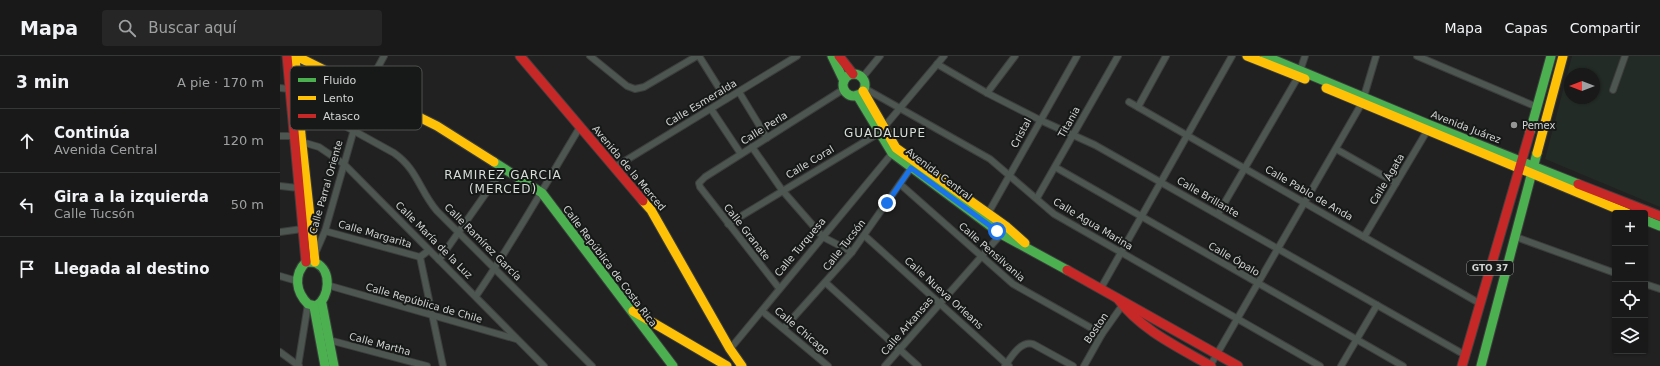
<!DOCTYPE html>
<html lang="es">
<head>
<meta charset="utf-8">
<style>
  :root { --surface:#181918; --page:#252625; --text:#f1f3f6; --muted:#9fa0a2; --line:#363837 }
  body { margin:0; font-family:"DejaVu Sans",sans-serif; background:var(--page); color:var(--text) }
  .controls { position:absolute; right:12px; bottom:12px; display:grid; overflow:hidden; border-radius:4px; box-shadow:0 1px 3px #0004 }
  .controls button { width:36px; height:36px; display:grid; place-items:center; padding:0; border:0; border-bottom:1px solid var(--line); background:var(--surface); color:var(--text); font:20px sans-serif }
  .compass { position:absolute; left:1284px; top:12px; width:36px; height:36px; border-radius:50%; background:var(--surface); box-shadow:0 1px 3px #0004; rotate:270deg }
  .stop { position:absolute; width:12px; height:12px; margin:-9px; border:3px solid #1a73e8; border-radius:50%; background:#fff }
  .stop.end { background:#1a73e8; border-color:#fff; box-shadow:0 1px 4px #0008 }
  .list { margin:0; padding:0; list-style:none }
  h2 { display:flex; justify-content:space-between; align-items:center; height:52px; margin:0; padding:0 16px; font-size:17px }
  h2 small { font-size:13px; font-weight:400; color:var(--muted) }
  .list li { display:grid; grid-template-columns:26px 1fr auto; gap:12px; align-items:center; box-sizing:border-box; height:64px; padding:0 16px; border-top:1px solid var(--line) }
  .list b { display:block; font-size:15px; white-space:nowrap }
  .list p { margin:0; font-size:13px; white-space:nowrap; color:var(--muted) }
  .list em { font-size:13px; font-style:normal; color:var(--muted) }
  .icon { flex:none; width:22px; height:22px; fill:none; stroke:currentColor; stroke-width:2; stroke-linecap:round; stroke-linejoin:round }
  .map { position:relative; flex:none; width:1380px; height:310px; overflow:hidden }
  header { display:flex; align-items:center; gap:24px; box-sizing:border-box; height:56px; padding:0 20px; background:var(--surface); border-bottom:1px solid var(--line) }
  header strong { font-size:19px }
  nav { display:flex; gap:22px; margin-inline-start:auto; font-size:14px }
  .search { width:280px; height:36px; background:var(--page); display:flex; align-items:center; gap:10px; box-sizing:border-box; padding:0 14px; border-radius:4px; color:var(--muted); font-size:15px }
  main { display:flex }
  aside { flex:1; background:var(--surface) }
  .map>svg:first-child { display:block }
</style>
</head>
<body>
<header>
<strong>Mapa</strong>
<div class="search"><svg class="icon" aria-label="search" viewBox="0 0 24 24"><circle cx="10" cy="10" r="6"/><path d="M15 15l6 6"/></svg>Buscar aquí</div>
<nav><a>Mapa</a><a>Capas</a><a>Compartir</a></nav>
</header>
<main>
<aside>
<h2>3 min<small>A pie · 170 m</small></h2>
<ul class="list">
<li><svg class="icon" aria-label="ahead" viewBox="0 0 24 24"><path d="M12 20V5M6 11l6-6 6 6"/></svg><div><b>Continúa</b><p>Avenida Central</p></div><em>120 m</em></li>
<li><svg class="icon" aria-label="left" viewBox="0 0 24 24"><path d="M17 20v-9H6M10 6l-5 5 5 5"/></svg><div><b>Gira a la izquierda</b><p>Calle Tucsón</p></div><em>50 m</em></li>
<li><svg class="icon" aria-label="arrive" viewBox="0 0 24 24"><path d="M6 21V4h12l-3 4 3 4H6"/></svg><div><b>Llegada al destino</b></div></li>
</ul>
</aside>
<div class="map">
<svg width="1380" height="310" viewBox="0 0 1380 310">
  <rect width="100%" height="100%" fill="#202120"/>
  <path fill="#232b26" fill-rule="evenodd" d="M1292,0H1380V151L1265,103ZM1290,18H1314V42H1290Z"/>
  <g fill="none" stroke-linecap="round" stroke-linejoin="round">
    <g stroke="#3c3e3d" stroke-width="8">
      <g id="street">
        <polyline points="310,0 347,30 355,33 364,31 417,0"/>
        <polyline points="419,0 446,43"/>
        <polyline points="1137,0 1257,51"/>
        <polyline points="657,8 707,37 760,64 815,89 1185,299"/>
        <polyline points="582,22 600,0"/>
        <polyline points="0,32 9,33"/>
        <polyline points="584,32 710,103 774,158 1040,310"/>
        <polyline points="1333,34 1345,0"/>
        <polyline points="459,36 487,82"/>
        <polyline points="707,37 735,0"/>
        <path d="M18,44L114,97C138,114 139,134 157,155L312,310"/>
        <polyline points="849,46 1199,247"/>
        <polyline points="858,51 886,0"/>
        <polyline points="431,53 461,98"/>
        <polyline points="0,80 13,80"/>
        <polyline points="22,86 39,91 64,108 264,310"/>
        <polyline points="472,91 502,134 543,181 572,196"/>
        <polyline points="1056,93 1116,127"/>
        <polyline points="335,111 517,0"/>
        <polyline points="775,111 1123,310"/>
        <polyline points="620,128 733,228 822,278"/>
        <polyline points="0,130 18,132"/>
        <polyline points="757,142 838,0"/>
        <polyline points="938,158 1018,21 1025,0"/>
        <polyline points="706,161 797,0"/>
        <polyline points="448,168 599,77 664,0"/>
        <polyline points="45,175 140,201"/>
        <polyline points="0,176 22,173"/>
        <polyline points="585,180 729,310"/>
        <polyline points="1084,181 1147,75"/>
        <polyline points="1236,181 1335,217"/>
        <polyline points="148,195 140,201 163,310"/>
        <polyline points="35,198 45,175 85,35 104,0"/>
        <polyline points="159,204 223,113"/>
        <polyline points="0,220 17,225"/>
        <polyline points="546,227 638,310"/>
        <polyline points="1365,228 1380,233"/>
        <polyline points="47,229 236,283"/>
        <polyline points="499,232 420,131 419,127 425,121 564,33"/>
        <polyline points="821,232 952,0"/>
        <path d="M196,240C234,185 266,127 300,71"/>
        <polyline points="482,255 548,310"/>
        <polyline points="504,272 572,196 631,112"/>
        <polyline points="49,284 147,310"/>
        <polyline points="450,293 614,95"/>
        <polyline points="0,296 19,310"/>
        <polyline points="18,310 28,248"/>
        <polyline points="605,310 723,176"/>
        <path d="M725,310C731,301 741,284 753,288L793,310"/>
        <polyline points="804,310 822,278 844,247"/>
        <polyline points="930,310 1082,47 1096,0"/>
        <polyline points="1061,310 1097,249"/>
      </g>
    </g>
    <g stroke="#3c3e3d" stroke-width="11">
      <g id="fast">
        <polyline points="552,0 564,25"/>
        <polyline points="985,0 1150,69 1298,128"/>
        <circle cx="574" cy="29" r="11"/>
        <polyline points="577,39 612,97 721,178 787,214"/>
        <polyline points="1250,76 1271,0"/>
        <polyline points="214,106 262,137 393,310"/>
        <polyline points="1365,164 1380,170"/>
        <path d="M26,206C29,206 33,206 36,207C52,214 50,242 36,250L28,248C16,236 13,219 26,206Z"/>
        <polyline points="42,248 54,310"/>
        <polyline points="34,251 45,310"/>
        <polyline points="1201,310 1257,97"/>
      </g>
    </g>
    <g stroke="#3c3e3d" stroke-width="11">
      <g id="slow">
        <polyline points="15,0 21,79 35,206"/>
        <polyline points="16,0 157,70 214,106"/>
        <polyline points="967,0 1025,23"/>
        <polyline points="1046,32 1347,157"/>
        <polyline points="583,35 616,92 727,171 745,187"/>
        <polyline points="1257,97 1283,0"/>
        <polyline points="363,145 371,154 450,293 462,310"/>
        <polyline points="353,255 447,310"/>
      </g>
    </g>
    <g stroke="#3c3e3d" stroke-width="11">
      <g id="jam">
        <polyline points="7,0 26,206"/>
        <polyline points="240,0 363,145"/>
        <polyline points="559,0 573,18"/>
        <polyline points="1298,128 1380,160"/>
        <polyline points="787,214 958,310"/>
        <path d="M838,243C861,274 898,291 931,310"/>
        <polyline points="1182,310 1250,76"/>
      </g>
    </g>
    <use href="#street" stroke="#4d5650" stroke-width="6"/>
    <use href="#fast" stroke="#4caf50" stroke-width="9"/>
    <use href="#slow" stroke="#ffc107" stroke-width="9"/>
    <use href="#jam" stroke="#c62828" stroke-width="9"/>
  </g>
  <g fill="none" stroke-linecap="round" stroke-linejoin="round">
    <polyline stroke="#1a73e8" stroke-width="5" points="607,147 631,112 717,175"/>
  </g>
  <circle fill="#949594" stroke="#161917" stroke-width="1.5" cx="1234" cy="69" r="4"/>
  <g text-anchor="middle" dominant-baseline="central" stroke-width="4" stroke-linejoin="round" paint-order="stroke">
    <rect fill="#161917" stroke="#9a9c9b" stroke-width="1" x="1187" y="205" width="46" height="14" rx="3"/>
    <g font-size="9" font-weight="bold" fill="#d2d4d3">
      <text x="1210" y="212">GTO 37</text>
    </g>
    <g font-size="10" fill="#d2d4d3" stroke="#161917">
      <text transform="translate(421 47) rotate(-31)">Calle Esmeralda</text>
      <text transform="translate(789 66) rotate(-61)">Titania</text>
      <text transform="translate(1186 71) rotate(21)">Avenida Juárez</text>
      <text transform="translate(484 72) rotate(-32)">Calle Perla</text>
      <text transform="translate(741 77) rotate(-62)">Cristal</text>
      <text transform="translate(530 106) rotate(-31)">Calle Coral</text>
      <text transform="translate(349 112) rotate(50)">Avenida de la Merced</text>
      <text transform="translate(659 118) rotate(37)">Avenida Central</text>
      <text transform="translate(1107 123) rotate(-59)">Calle Ágata</text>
      <text transform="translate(46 131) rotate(-74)">Calle Parral Oriente</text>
      <text transform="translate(1029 137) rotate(30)">Calle Pablo de Anda</text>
      <text transform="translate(928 141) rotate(30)">Calle Brillante</text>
      <text transform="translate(813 168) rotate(31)">Calle Agua Marina</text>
      <text transform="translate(467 176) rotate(52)">Calle Granate</text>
      <text transform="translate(95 178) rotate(16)">Calle Margarita</text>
      <text transform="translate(154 184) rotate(45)">Calle María de la Luz</text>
      <text transform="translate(203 186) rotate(45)">Calle Ramírez García</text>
      <text transform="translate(564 189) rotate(-52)">Calle Tucsón</text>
      <text transform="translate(520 191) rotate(-50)">Calle Turquesa</text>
      <text transform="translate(712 196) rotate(41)">Calle Pensilvania</text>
      <text transform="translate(954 203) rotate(30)">Calle Ópalo</text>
      <text transform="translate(330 210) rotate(53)">Calle República de Costa Rica</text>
      <text transform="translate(664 237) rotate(42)">Calle Nueva Orleans</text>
      <text transform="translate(144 247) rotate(16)">Calle República de Chile</text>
      <text transform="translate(627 270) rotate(-49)">Calle Arkansas</text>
      <text transform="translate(816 272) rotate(-56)">Boston</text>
      <text transform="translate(522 275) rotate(40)">Calle Chicago</text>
      <text transform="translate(100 288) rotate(15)">Calle Martha</text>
    </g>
    <g font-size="10" fill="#d2d4d3" stroke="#161917" text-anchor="start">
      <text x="1242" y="69">Pemex</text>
    </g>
    <g font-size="12" letter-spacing="1" fill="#d9ddda" stroke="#161917">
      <text x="605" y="77">GUADALUPE</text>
      <text x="223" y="119">RAMIREZ GARCIA<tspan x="223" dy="14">(MERCED)</tspan></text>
    </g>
  </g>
  <rect x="10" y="10" width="132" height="64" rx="6" fill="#161917" stroke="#4e514f" stroke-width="1"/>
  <rect x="18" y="22" width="18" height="4" fill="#4caf50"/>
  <rect x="18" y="40" width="18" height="4" fill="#ffc107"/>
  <rect x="18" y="58" width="18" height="4" fill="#c62828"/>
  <g font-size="11" fill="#d2d4d3">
    <text x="43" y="28">Fluido</text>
    <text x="43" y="46">Lento</text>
    <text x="43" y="64">Atasco</text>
  </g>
</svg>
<div class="controls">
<button>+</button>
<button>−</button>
<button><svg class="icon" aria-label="locate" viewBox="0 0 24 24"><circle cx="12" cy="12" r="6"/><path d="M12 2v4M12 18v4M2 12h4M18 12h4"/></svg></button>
<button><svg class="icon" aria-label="layers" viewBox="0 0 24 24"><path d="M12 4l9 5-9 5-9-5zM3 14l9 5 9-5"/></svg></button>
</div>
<svg class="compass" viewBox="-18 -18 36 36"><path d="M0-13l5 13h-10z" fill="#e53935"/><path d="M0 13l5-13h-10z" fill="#9fa0a2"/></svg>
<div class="stop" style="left:717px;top:175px"></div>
<div class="stop end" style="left:607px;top:147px"></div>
</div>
</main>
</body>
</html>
